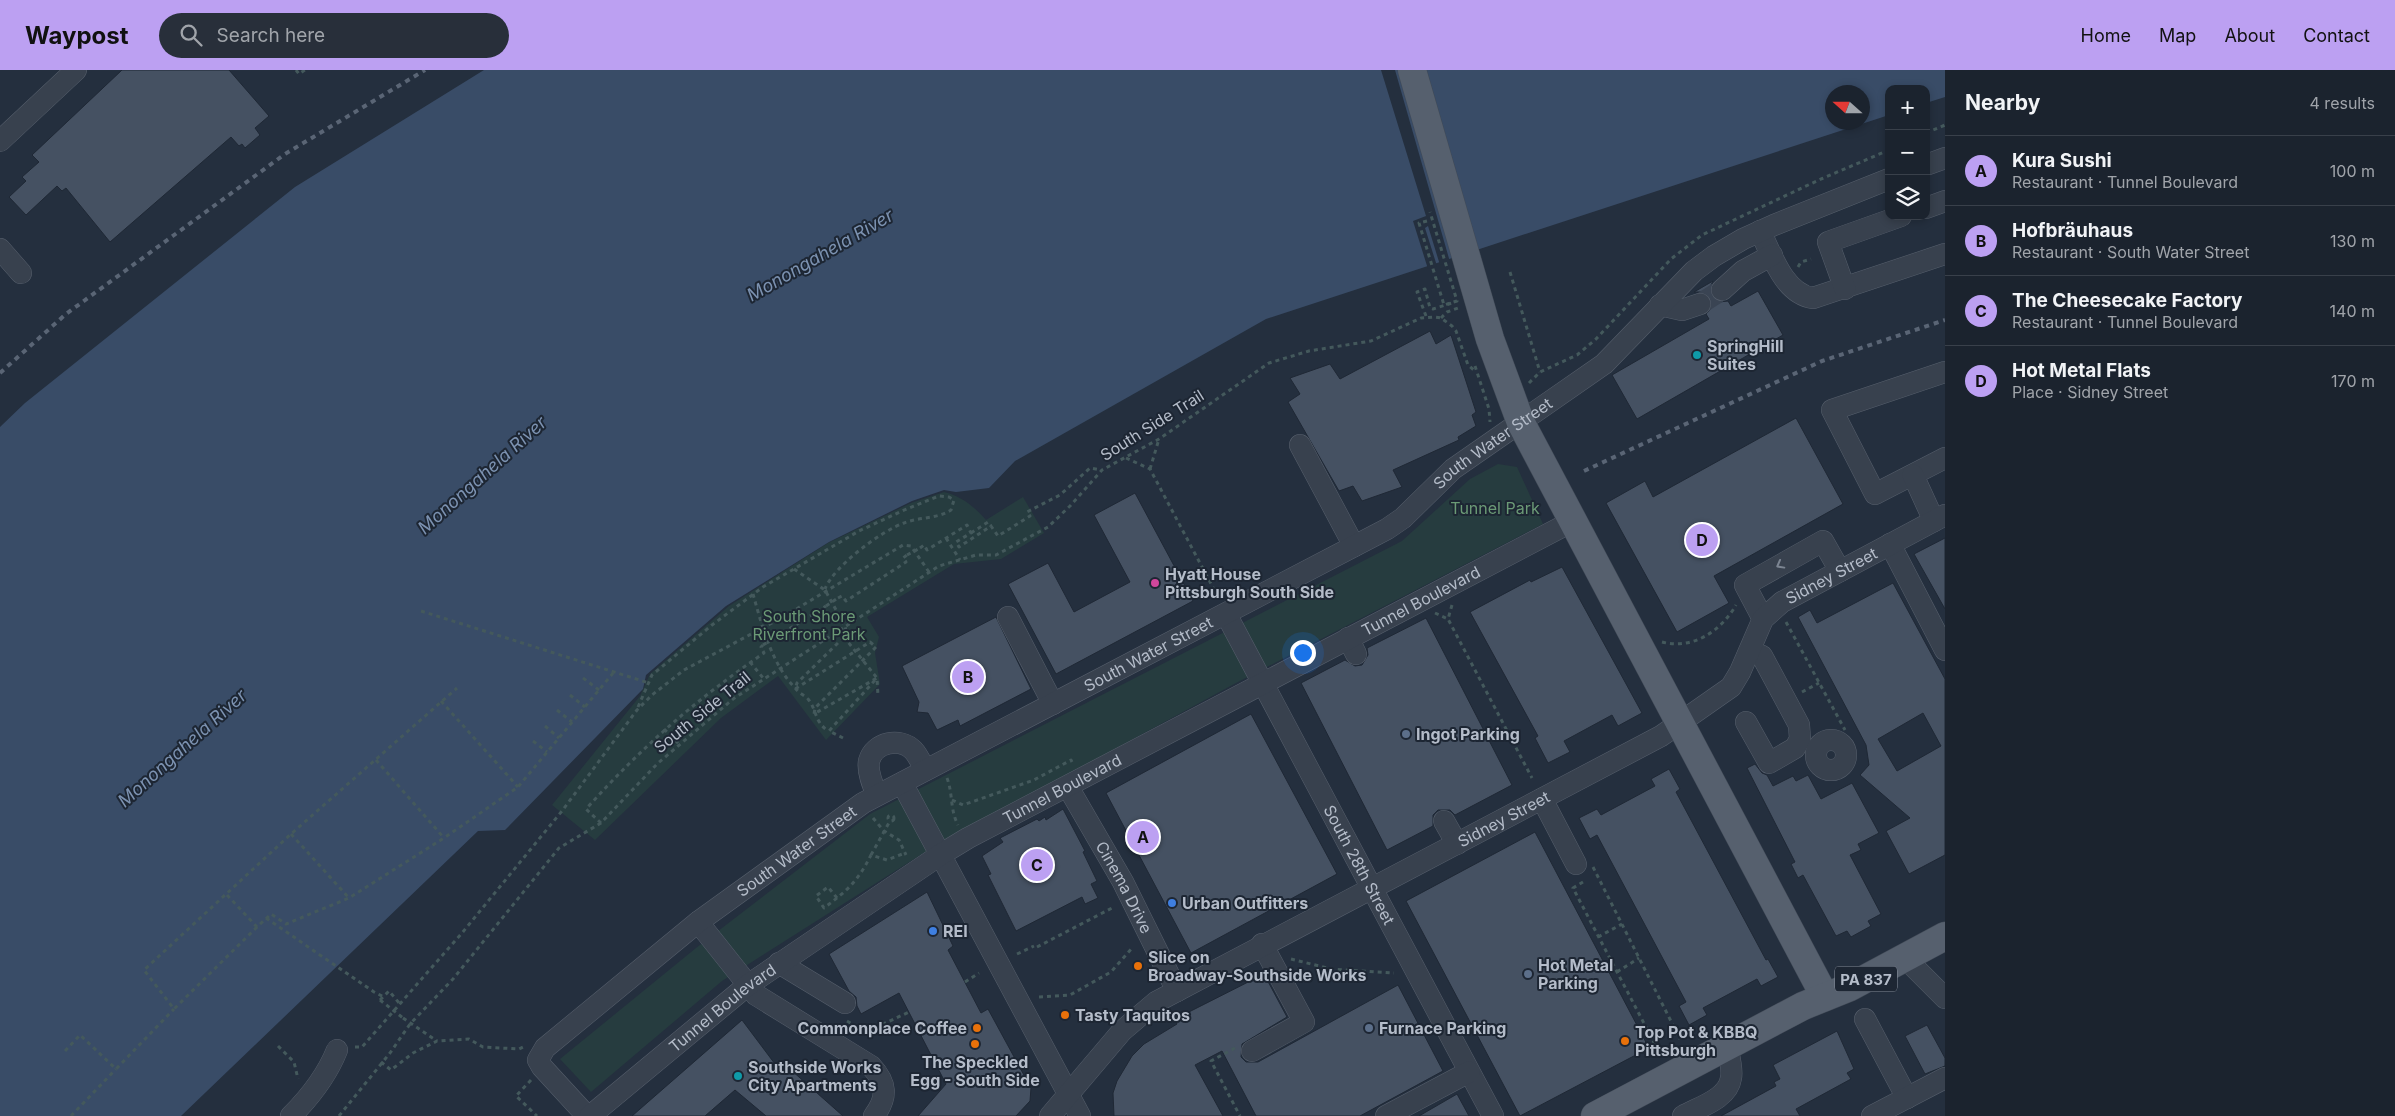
<!DOCTYPE html>
<html lang="en">
<head>
<meta charset="utf-8">
<style>
  :root { --surface:#1b232e; --page:#282f3a; --text:#f1f3f6; --muted:#a0a4aa; --line:#39404a; --accent:#bca0f2 }
  body { margin:0; font-family:Inter,sans-serif; background:var(--page); color:var(--text) }
  .controls { position:absolute; right:15px; top:15px; display:grid; overflow:hidden; border-radius:10px; box-shadow:0 2px 8px #0003 }
  .controls button { width:45px; height:45px; display:grid; place-items:center; padding:0; border:0; border-bottom:1px solid var(--line); background:var(--surface); color:var(--text); font:25px sans-serif }
  .compass { position:absolute; left:1825px; top:15px; width:45px; height:45px; border-radius:50%; background:var(--surface); box-shadow:0 2px 8px #0003; rotate:291deg }
  .you { position:absolute; left:1302px; top:582px; width:18px; height:18px; margin:-12px; border:4px solid #fff; border-radius:50%; background:#1a73e8; box-shadow:0 0 0 8px #1a73e833 }
  .badge { display:grid; place-items:center; width:32px; height:32px; border-radius:50%; background:var(--accent); color:#111; font-size:16px; font-weight:700 }
  .pin { position:absolute; translate:-50% -50%; border:2px solid #fff; box-shadow:0 1px 5px #0006 }
  .list { margin:0; padding:0; list-style:none }
  h2 { display:flex; justify-content:space-between; align-items:center; height:65px; margin:0; padding:0 20px; font-size:21px }
  h2 small { font-size:16px; font-weight:400; color:var(--muted) }
  .list li { display:grid; grid-template-columns:32px 1fr auto; gap:15px; align-items:center; box-sizing:border-box; height:70px; padding:0 20px; border-top:1px solid var(--line) }
  .list b { display:block; font-size:19px; white-space:nowrap }
  .list p { margin:0; font-size:16px; white-space:nowrap; color:var(--muted) }
  .list em { font-size:16px; font-style:normal; color:var(--muted) }
  .icon { flex:none; width:28px; height:28px; fill:none; stroke:currentColor; stroke-width:2; stroke-linecap:round; stroke-linejoin:round }
  .map { position:relative; flex:none; width:1945px; height:1046px; overflow:hidden }
  header { display:flex; align-items:center; gap:30px; box-sizing:border-box; height:70px; padding:0 25px; background:var(--accent); color:#111 }
  header strong { font-size:24px }
  nav { display:flex; gap:28px; margin-inline-start:auto; font-size:18px }
  .search { width:350px; height:45px; background:var(--page); display:flex; align-items:center; gap:12px; box-sizing:border-box; padding:0 18px; border-radius:28px; color:var(--muted); font-size:19px }
  main { display:flex }
  aside { flex:1; background:var(--surface) }
  .map>svg:first-child { display:block }
</style>
</head>
<body>
<header>
<strong>Waypost</strong>
<div class="search"><svg class="icon" aria-label="search" viewBox="0 0 24 24"><circle cx="10" cy="10" r="6"/><path d="M15 15l6 6"/></svg>Search here</div>
<nav><a>Home</a><a>Map</a><a>About</a><a>Contact</a></nav>
</header>
<main>
<div class="map">
<svg width="1945" height="1046" viewBox="0 0 1945 1046">
  <rect width="100%" height="100%" fill="#242f3e"/>
  <g fill="#263c3f">
    <polygon points="1498,394 1517,397 1543,454 1236,613 922,784 722,911 591,1022 560,989 696,878 870,744 1402,471 1470,409"/>
    <path d="M944,422C961,426 975,437 986,450L1023,427L1044,463L1001,489L954,494L867,547L879,567L875,583L880,614L826,670L778,606L721,648L595,770L552,735L640,626L650,604L729,536L828,473L911,433Z"/>
  </g>
  <path fill="#394c67" fill-rule="evenodd" d="M484,0H1945V27L1926,33V19H1889V45L1266,249L1015,391L989,418L956,422L944,420L912,431L829,472L726,536L646,605L643,619L505,760L478,761L181,1046H0V357L25,333L295,117ZM1832,22H1862V52H1832Z"/>
  <polygon fill="#242f3e" points="1381,0 1395,0 1450,192 1440,195 1428,156 1425,158 1437,196 1428,199 1413,151 1426,146"/>
  <g fill="#455162" stroke="#1f2835" fill-rule="evenodd">
    <polygon points="122,0 229,0 269,46 255,58 260,65 245,78 242,74 239,76 231,67 110,172 66,118 62,121 57,116 26,145 9,127 26,111 22,107 39,92 32,85"/>
    <polygon points="1713,211 1710,217 1712,228 1719,232 1728,231 1731,236 1758,221 1783,265 1637,349 1612,305 1709,249 1706,244 1712,237 1712,230 1703,222 1694,222"/>
    <polygon points="1430,261 1436,274 1451,265 1476,342 1472,345 1476,356 1458,367 1459,370 1393,400 1402,417 1362,431 1353,416 1339,421 1288,332 1300,324 1290,308 1330,294 1340,309"/>
    <polygon points="1796,348 1843,434 1714,506 1729,533 1677,562 1606,433 1645,411 1653,427"/>
    <polygon points="1135,423 1193,531 1056,604 1008,514 1048,493 1074,542 1130,512 1094,445"/>
    <polygon points="1945,468 1945,539 1914,484"/>
    <polygon points="1562,497 1642,643 1618,656 1612,645 1564,671 1570,682 1548,693 1535,668 1538,666 1470,542 1530,510 1531,512"/>
    <path d="M1893,513L1945,609V785L1909,804L1886,761L1910,748L1860,705L1869,695L1866,675L1798,547L1810,540L1817,553ZM1923,643L1941,676L1897,701L1878,669Z"/>
    <polygon points="996,547 1031,619 960,656 958,650 937,660 928,643 917,642 919,632 902,596"/>
    <polygon points="1426,548 1512,715 1455,745 1450,740 1438,740 1433,745 1433,756 1387,780 1301,613 1345,590 1355,596 1362,595 1368,585 1367,578"/>
    <polygon points="1251,644 1337,804 1191,883 1106,723"/>
    <polygon points="1755,694 1762,703 1767,705 1773,716 1793,706 1796,711 1808,705 1821,729 1852,713 1879,763 1858,774 1861,780 1850,785 1881,844 1868,851 1871,856 1851,867 1847,861 1836,866 1803,805 1798,808 1791,794 1795,792 1747,698"/>
    <polygon points="1669,699 1680,719 1676,722 1766,890 1768,889 1778,907 1761,916 1757,909 1703,938 1707,945 1689,955 1679,936 1686,932 1597,765 1590,769 1579,748 1597,739 1601,745 1655,716 1651,709"/>
    <polygon points="1063,739 1085,781 1083,782 1097,811 1091,814 1098,828 1085,834 1082,827 1016,861 988,805 991,804 982,786 1003,772 1000,768 1037,749 1039,751 1045,747 1046,750"/>
    <polygon points="1535,762 1649,978 1520,1046 1406,831"/>
    <polygon points="927,822 953,876 948,880 981,943 988,939 1031,1018 1030,1031 1016,1046 918,1046 946,1014 899,923 861,944 857,936 856,927 849,921 829,884"/>
    <polygon points="1264,904 1287,947 1242,974 1241,987 1246,992 1258,992 1398,915 1443,1001 1360,1046 1256,1046 1222,981 1195,995 1223,1046 1114,1046 1113,1023 1117,1011 1132,986 1144,974 1177,954 1175,949"/>
    <polygon points="742,950 778,998 782,992 843,1046 766,1046 735,1020 705,1046 632,1046"/>
    <polygon points="1927,955 1945,988 1945,996 1925,1004 1905,966"/>
    <polygon points="1837,961 1854,999 1847,1003 1851,1009 1796,1039 1800,1046 1721,1046 1776,1016 1774,1012 1780,1009 1773,995"/>
    <polygon points="1457,1024 1469,1046 1419,1046"/>
  </g>
  <g fill="none" stroke-linecap="round" stroke-linejoin="round">
    <polyline stroke="#3a4453" stroke-width="21" stroke-dasharray="21 11" stroke-linecap="butt" points="1700,234 1722,220"/>
    <g stroke="#565f6c" stroke-width="22">
      <g id="minor">
        <polyline points="0,71 76,0"/>
        <polyline points="1926,95 1945,88"/>
        <polyline points="1926,138 1945,131"/>
        <path d="M1760,161C1772,185 1784,224 1813,228L1945,184"/>
        <polyline points="0,179 21,203"/>
        <polyline points="1845,219 1828,172 1901,146"/>
        <polyline points="1722,220 1743,201 1772,185"/>
        <polyline points="1660,235 1682,240 1700,234"/>
        <polyline points="1945,302 1832,340 1875,424 1945,388"/>
        <polyline points="1300,375 1354,476"/>
        <polyline points="1913,405 1934,451"/>
        <polyline points="1890,474 1945,580"/>
        <path id="s1" d="M1226,544L1493,1046"/>
        <polyline points="1008,547 1053,634"/>
        <polyline points="1763,549 1745,515 1823,471 1840,501"/>
        <polyline points="1348,568 1356,584"/>
        <polyline points="1746,652 1769,693 1795,678 1800,669 1799,655 1762,586 1750,581"/>
        <circle cx="1831" cy="685" r="15"/>
        <polyline points="902,713 1080,1046"/>
        <path id="s2" d="M1068,717L1123,812L1177,921"/>
        <path d="M877,725C873,716 867,702 869,691C874,672 900,667 913,680C918,685 922,694 925,700"/>
        <polyline points="1542,729 1576,794"/>
        <polyline points="1444,751 1457,774"/>
        <path d="M698,852L756,925L871,996C887,1013 888,1027 874,1046"/>
        <polyline points="1905,888 1945,928"/>
        <polyline points="779,893 845,933"/>
        <polyline points="1865,949 1907,1028"/>
        <polyline points="1252,981 1304,952 1262,874"/>
        <path d="M291,1046C310,1027 327,1005 337,980"/>
        <path id="s3" d="M587,1046L542,997L538,990L545,978L698,852L863,733L1387,459L1403,448L1453,399L1604,294L1694,201L1714,186L1743,169L1774,155L1889,109"/>
        <path id="s4" d="M590,1046L748,915L940,785L968,768L1573,451"/>
        <path id="s5" d="M1050,1046L1122,961L1156,932L1661,666L1731,617L1740,602L1763,549L1782,532L1945,445"/>
        <polyline points="1386,1046 1469,1002"/>
        <path d="M1683,1046C1699,1037 1728,1029 1731,1008C1733,999 1729,986 1727,976"/>
        <polyline points="1872,1046 1945,1008"/>
      </g>
    </g>
    <g stroke="#414a57" stroke-width="29">
      <g id="major">
        <polyline points="1412,0 1490,269 1521,353 1825,927"/>
        <polyline points="1595,1046 1803,936 1850,917 1945,866"/>
      </g>
    </g>
    <g stroke="#44595c" stroke-width="3" stroke-dasharray="4 4" stroke-linecap="butt">
      <polyline points="296,0 299,4 305,0"/>
      <polyline points="1926,63 1945,55"/>
      <polyline points="1798,197 1801,192 1811,189"/>
      <polyline points="1510,202 1540,302"/>
      <polyline points="1426,246 1417,222 1425,219 1430,238 1433,239 1452,233"/>
      <polyline points="1441,248 1447,242 1458,238"/>
      <polyline points="1475,296 1489,339 1490,352"/>
      <polyline points="1529,313 1540,302 1577,285 1596,269 1671,189 1702,165 1821,109 1889,80"/>
      <polyline points="1126,388 1150,399 1218,527"/>
      <polyline points="1150,399 1159,369"/>
      <polyline points="971,463 988,452 991,456"/>
      <polyline points="946,468 960,490"/>
      <polyline points="920,478 924,475 927,480 967,455 971,463 956,472 959,477 991,456 998,466 1030,446 1027,442 1060,425 1090,398 1101,400"/>
      <polyline points="794,499 825,520 845,556 848,572 877,608 878,626"/>
      <path d="M753,524C762,556 772,595 796,619C799,623 804,625 808,629C817,640 814,651 828,661"/>
      <polyline points="838,528 842,526 846,531 906,492 903,488 907,485"/>
      <polyline points="1452,535 1448,549 1532,708"/>
      <polyline points="421,541 649,613"/>
      <polyline points="1435,543 1448,549"/>
      <polyline points="1786,552 1845,660"/>
      <polyline points="776,567 826,536"/>
      <path d="M1662,572C1693,580 1721,561 1736,535"/>
      <polyline points="750,592 764,609"/>
      <polyline points="583,608 599,620"/>
      <polyline points="1802,622 1819,613"/>
      <polyline points="570,625 585,637"/>
      <polyline points="441,631 518,717"/>
      <path d="M638,637L652,605L712,555L763,517L859,461L902,441L939,426L949,427L954,430L951,440C937,449 919,447 904,453C881,461 833,497 825,519"/>
      <polyline points="557,640 572,652"/>
      <polyline points="545,656 559,668"/>
      <polyline points="664,659 679,674"/>
      <polyline points="843,668 829,661 877,608 814,644 815,638 876,577 870,572 795,619 797,613 842,569 845,556"/>
      <polyline points="533,671 547,682"/>
      <polyline points="376,690 444,768"/>
      <path d="M947,708C953,724 950,740 958,755"/>
      <polyline points="952,730 963,735 1034,710 1071,690 1072,692"/>
      <circle cx="891" cy="748" r="3"/>
      <polyline points="873,748 884,761 899,770 906,785"/>
      <path d="M601,753L586,739C643,676 694,631 764,583L761,577L763,575"/>
      <polyline points="291,764 349,828"/>
      <polyline points="871,785 890,751"/>
      <polyline points="1593,797 1680,969"/>
      <polyline points="1583,812 1573,818 1658,980"/>
      <polyline points="227,825 257,857 271,844 286,854 349,828 444,768 518,717 614,602"/>
      <path d="M837,828L828,817L816,826L824,838C848,820 858,811 871,785L887,790L905,783"/>
      <polyline points="266,848 374,922 384,927"/>
      <polyline points="257,857 174,939 144,900 291,764 457,618"/>
      <polyline points="1598,867 1622,854"/>
      <polyline points="1037,877 1112,838"/>
      <polyline points="1017,884 1034,876"/>
      <polyline points="1291,889 1331,899 1394,903"/>
      <polyline points="1617,902 1639,888"/>
      <polyline points="965,912 979,903"/>
      <polyline points="1039,927 1070,925 1111,902 1133,877"/>
      <polyline points="380,930 389,921 400,934"/>
      <polyline points="403,948 437,971"/>
      <polyline points="847,951 866,962 909,942"/>
      <polyline points="278,976 294,992 298,1009"/>
      <polyline points="355,977 362,977 462,863 562,741 637,640 652,625 684,600 783,547 903,475 911,476 929,502"/>
      <polyline points="1235,978 1211,991 1240,1046"/>
      <polyline points="65,981 80,965 116,999 174,939"/>
      <polyline points="381,992 391,1000 413,983 437,971 469,969 483,977 519,979 525,976"/>
      <polyline points="531,1010 516,1026 537,1046"/>
      <polyline points="71,1046 116,999"/>
      <polyline points="339,1046 390,983 410,954 453,909 559,778 601,753 657,694 733,629 939,496 976,485 996,485 1048,457 1070,436 1102,400 1159,369 1269,293 1309,281 1371,271 1421,248 1434,247 1441,248 1452,256 1456,261 1468,295 1475,301"/>
    </g>
    <use href="#minor" stroke="#38414e" stroke-width="21"/>
    <use href="#major" stroke="#56606e" stroke-width="28"/>
    <g stroke="#5a6575" stroke-width="4" stroke-dasharray="5 5" stroke-linecap="butt">
      <polyline points="0,303 66,244 285,84 425,0"/>
      <polyline points="1584,401 1822,291 1945,250"/>
    </g>
    <g stroke="#44595c" stroke-width="3" stroke-dasharray="4 4" stroke-linecap="butt">
      <polyline points="1427,151 1419,153 1444,235 1457,231 1430,142"/>
      <polyline points="907,485 920,478"/>
      <polyline points="826,536 838,528"/>
      <polyline points="763,575 776,567"/>
      <polyline points="380,930 403,948"/>
    </g>
  </g>
  <defs><path id="oneway-chevron" d="M-2-3.5L2.5 0L-2 3.5" fill="none" stroke-width="1.6" stroke-linecap="round" stroke-linejoin="round" transform="scale(1.25)"/></defs>
  <use stroke="#7c8592" href="#oneway-chevron" transform="translate(1780 495) rotate(151)"/>
  <g fill="#0f9aa8" stroke="#1d2633" stroke-width="2">
    <circle cx="1697" cy="285" r="5"/>
    <circle cx="738" cy="1006" r="5"/>
  </g>
  <circle fill="#d1479c" stroke="#1d2633" stroke-width="2" cx="1155" cy="513" r="5"/>
  <g fill="#5c6f8a" stroke="#1d2633" stroke-width="2">
    <circle cx="1406" cy="664" r="5"/>
    <circle cx="1528" cy="904" r="5"/>
    <circle cx="1369" cy="958" r="5"/>
  </g>
  <g fill="#3f7fe0" stroke="#1d2633" stroke-width="2">
    <circle cx="1172" cy="833" r="5"/>
    <circle cx="933" cy="861" r="5"/>
  </g>
  <g fill="#e8710a" stroke="#1d2633" stroke-width="2">
    <circle cx="1138" cy="896" r="5"/>
    <circle cx="1065" cy="945" r="5"/>
    <circle cx="977" cy="958" r="5"/>
    <circle cx="1625" cy="971" r="5"/>
    <circle cx="975" cy="974" r="5"/>
  </g>
  <g text-anchor="middle" dominant-baseline="central" stroke-width="4" stroke-linejoin="round" paint-order="stroke">
    <rect fill="#1d2633" stroke="#878f9c" stroke-width="1" x="1835" y="896.5" width="62" height="25" rx="4"/>
    <g font-size="15" font-weight="bold" fill="#b4bcc9">
      <text x="1866" y="909">PA 837</text>
    </g>
    <g font-size="16" font-weight="bold" fill="#b4bcc9" stroke="#1d2633" text-anchor="start">
      <text x="1707" y="276">SpringHill<tspan x="1707" dy="18">Suites</tspan></text>
      <text x="1165" y="504">Hyatt House<tspan x="1165" dy="18">Pittsburgh South Side</tspan></text>
      <text x="1416" y="664">Ingot Parking</text>
      <text x="1182" y="833">Urban Outfitters</text>
      <text x="943" y="861">REI</text>
      <text x="1148" y="887">Slice on<tspan x="1148" dy="18">Broadway-Southside Works</tspan></text>
      <text x="1538" y="895">Hot Metal<tspan x="1538" dy="18">Parking</tspan></text>
      <text x="1075" y="945">Tasty Taquitos</text>
      <text x="967" y="958" text-anchor="end">Commonplace Coffee</text>
      <text x="1379" y="958">Furnace Parking</text>
      <text x="1635" y="962">Top Pot &amp; KBBQ<tspan x="1635" dy="18">Pittsburgh</tspan></text>
      <text x="975" y="992" text-anchor="middle">The Speckled<tspan x="975" dy="18">Egg - South Side</tspan></text>
      <text x="748" y="997">Southside Works<tspan x="748" dy="18">City Apartments</tspan></text>
    </g>
    <g font-size="16" fill="#b4bcc9" stroke="#1d2633">
      <text transform="translate(1152 355) rotate(-32)">South Side Trail</text>
      <text stroke="none"><textPath href="#s3" startOffset="1218">South Water Street</textPath></text>
      <text stroke="none"><textPath href="#s5" startOffset="969">Sidney Street</textPath></text>
      <text stroke="none"><textPath href="#s4" startOffset="981">Tunnel Boulevard</textPath></text>
      <text stroke="none"><textPath href="#s3" startOffset="812">South Water Street</textPath></text>
      <text transform="translate(702 642) rotate(-39)">South Side Trail</text>
      <text stroke="none"><textPath href="#s4" startOffset="576">Tunnel Boulevard</textPath></text>
      <text stroke="none"><textPath href="#s5" startOffset="549">Sidney Street</textPath></text>
      <text stroke="none"><textPath href="#s3" startOffset="408">South Water Street</textPath></text>
      <text stroke="none"><textPath href="#s1" startOffset="284">South 28th Street</textPath></text>
      <text stroke="none"><textPath href="#s2" startOffset="115">Cinema Drive</textPath></text>
      <text stroke="none"><textPath href="#s4" startOffset="171">Tunnel Boulevard</textPath></text>
    </g>
    <g font-size="16" fill="#6b9a76" stroke="#1d2633">
      <text x="1495" y="438">Tunnel Park</text>
      <text x="809" y="546">South Shore<tspan x="809" dy="18">Riverfront Park</tspan></text>
    </g>
    <g font-size="18" font-style="italic" fill="#7c92b1" stroke="#1d2633">
      <text transform="translate(820 185) rotate(-30)">Monongahela River</text>
      <text transform="translate(482 405) rotate(-42)">Monongahela River</text>
      <text transform="translate(182 678) rotate(-42)">Monongahela River</text>
    </g>
  </g>
</svg>
<div class="controls">
<button>+</button>
<button>−</button>
<button><svg class="icon" aria-label="layers" viewBox="0 0 24 24"><path d="M12 4l9 5-9 5-9-5zM3 14l9 5 9-5"/></svg></button>
</div>
<svg class="compass" viewBox="-18 -18 36 36"><path d="M0-13l5 13h-10z" fill="#e53935"/><path d="M0 13l5-13h-10z" fill="#a0a4aa"/></svg>
<div class="you"></div>
<div class="pin badge" style="left:1143px;top:767px">A</div>
<div class="pin badge" style="left:968px;top:607px">B</div>
<div class="pin badge" style="left:1037px;top:795px">C</div>
<div class="pin badge" style="left:1702px;top:470px">D</div>
</div>
<aside>
<h2>Nearby<small>4 results</small></h2>
<ul class="list">
<li><span class="badge">A</span><div><b>Kura Sushi</b><p>Restaurant · Tunnel Boulevard</p></div><em>100 m</em></li>
<li><span class="badge">B</span><div><b>Hofbräuhaus</b><p>Restaurant · South Water Street</p></div><em>130 m</em></li>
<li><span class="badge">C</span><div><b>The Cheesecake Factory</b><p>Restaurant · Tunnel Boulevard</p></div><em>140 m</em></li>
<li><span class="badge">D</span><div><b>Hot Metal Flats</b><p>Place · Sidney Street</p></div><em>170 m</em></li>
</ul>
</aside>
</main>
</body>
</html>
